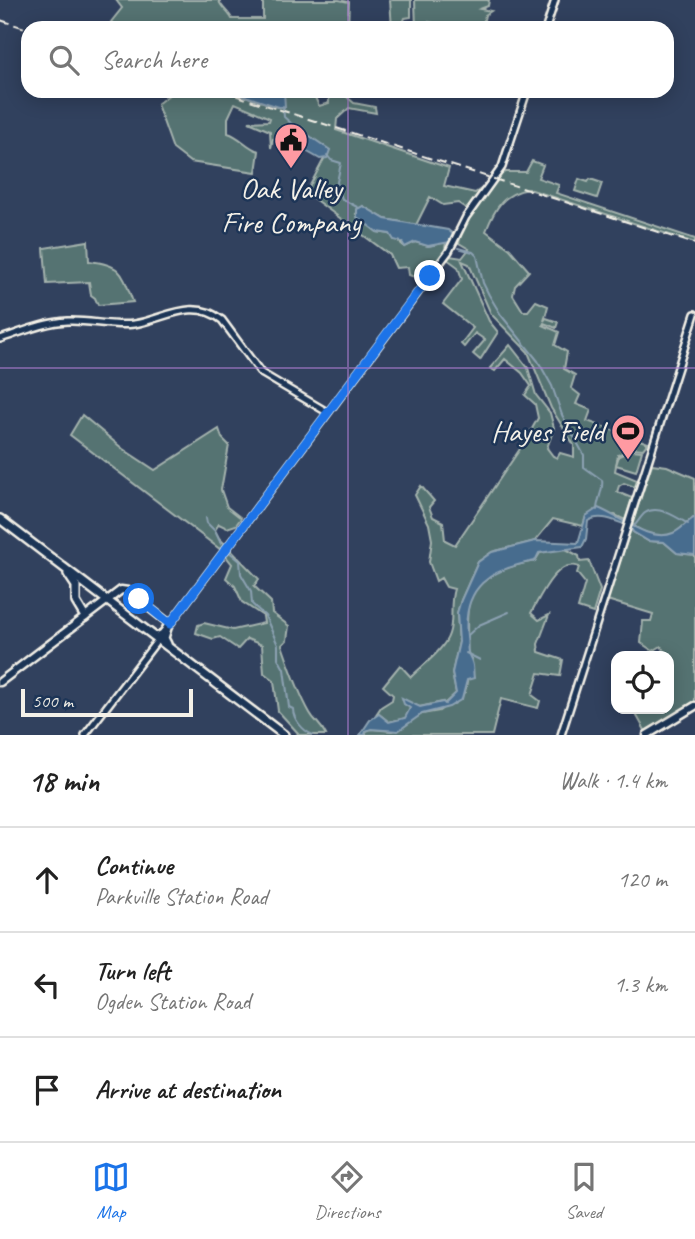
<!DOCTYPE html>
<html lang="en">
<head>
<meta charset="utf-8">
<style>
  :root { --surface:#fff; --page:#f6f6f6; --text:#222; --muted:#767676; --line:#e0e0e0; --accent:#1a73e8 }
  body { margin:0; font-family:Caveat,sans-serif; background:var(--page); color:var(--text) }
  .controls { position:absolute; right:21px; bottom:21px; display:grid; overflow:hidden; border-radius:14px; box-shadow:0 4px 18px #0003 }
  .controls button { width:63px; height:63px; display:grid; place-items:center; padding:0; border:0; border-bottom:2px solid var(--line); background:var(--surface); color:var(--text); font:35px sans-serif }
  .scale { position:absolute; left:21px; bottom:18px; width:172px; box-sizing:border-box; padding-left:7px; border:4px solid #f4f1e8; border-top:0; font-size:19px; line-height:24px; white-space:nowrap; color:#f4f1e8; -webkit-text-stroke:5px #1d3557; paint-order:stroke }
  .stop { position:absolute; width:21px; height:21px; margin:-16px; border:5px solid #1a73e8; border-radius:50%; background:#fff }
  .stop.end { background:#1a73e8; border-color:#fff; box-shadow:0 2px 7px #0008 }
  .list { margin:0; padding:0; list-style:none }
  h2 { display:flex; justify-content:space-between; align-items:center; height:91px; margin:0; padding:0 28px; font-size:30px }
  h2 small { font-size:23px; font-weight:400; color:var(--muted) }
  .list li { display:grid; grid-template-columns:46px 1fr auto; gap:21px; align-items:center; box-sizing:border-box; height:105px; padding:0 28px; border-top:2px solid var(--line) }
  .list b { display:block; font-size:26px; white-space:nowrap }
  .list p { margin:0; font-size:23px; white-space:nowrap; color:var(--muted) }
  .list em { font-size:23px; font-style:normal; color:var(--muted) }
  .icon { flex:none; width:38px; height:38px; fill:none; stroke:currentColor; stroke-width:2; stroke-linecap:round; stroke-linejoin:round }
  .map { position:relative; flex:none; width:695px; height:735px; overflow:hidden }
  .search { position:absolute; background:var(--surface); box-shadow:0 4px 18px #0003; left:21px; right:21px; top:21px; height:77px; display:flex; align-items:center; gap:18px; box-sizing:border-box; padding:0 24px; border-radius:21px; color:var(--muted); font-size:26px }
  .sheet { height:406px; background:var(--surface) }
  nav { display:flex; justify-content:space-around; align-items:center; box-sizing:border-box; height:98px; border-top:2px solid var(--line); background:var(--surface); font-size:19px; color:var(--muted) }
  nav a { display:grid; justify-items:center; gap:4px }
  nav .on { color:var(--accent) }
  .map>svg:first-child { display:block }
</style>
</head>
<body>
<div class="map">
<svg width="695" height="735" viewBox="0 0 695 735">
  <rect width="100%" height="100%" fill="#31415e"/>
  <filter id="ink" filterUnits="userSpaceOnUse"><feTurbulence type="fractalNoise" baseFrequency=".0143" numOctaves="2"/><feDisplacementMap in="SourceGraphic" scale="14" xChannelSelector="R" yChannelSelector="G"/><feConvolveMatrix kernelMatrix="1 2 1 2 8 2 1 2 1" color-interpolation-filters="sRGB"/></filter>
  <g filter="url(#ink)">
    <g fill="#547372" stroke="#a4b2ad" stroke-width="2">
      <path d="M116,0H219C220,7 229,12 232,19H263V0H339L349,2L348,28H117L111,22L122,8Z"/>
      <polygon points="390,0 411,0 411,17 405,18 401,28 392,28"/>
      <polygon points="415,0 489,0 488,6 480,9 491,11 485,15 483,24 493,28 458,28 429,22 429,28 416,28"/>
      <path d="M174,91H230L278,107L284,91H312L319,106L329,103V97L340,91L354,103L375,107L376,113L349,108L337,119L336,130L449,168L444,186L475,193L505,172H526L532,161L543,165L538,178L559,185L556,193L695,239V243L529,189C503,193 495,208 486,231L510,249L529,271L515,286L513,295L523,311H528L536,301L548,306L544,321L546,318L558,322L556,328L544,323L543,325L559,332L555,345L567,352L564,369L575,375L571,388L580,395L576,404L591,410L587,421L648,443L643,449L632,448L618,455L615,471L637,480L635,487L624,483L619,486L617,492L632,498L625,520L615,515L586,516L583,526L553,519L535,541L492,552L478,562L461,600L457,613L459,642L452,673L456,693L444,704L443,702L419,707L404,700L410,708L406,718L389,722L379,714L375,716L381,707L392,700L393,695L383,686L400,665L411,677C423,665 444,650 449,634C454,620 449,604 454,589L446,587L441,578L436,581L429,562L432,540L429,524L415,495L421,486L434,501L429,507L433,517L443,522L445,540L455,545L524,443L538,418L535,404L525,395L531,386L522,373L505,359L495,371L490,368L510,345L528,368L536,395L550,413L554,428L547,448L553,456L557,458L560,453L574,457V445L551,408L528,352L491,314L469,264L462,261L489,321L498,332L480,360L473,354L485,340L475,333L464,347L461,344L473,328L443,304L462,279L458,267L447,259L450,256L462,258L469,249L459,243L467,209L458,203L443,205L430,197L416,225L385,219L363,206L356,214L377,232L390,234L405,247L415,242L428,246L446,242L444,256L426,281L409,275L408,267L396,268L390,255L306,193L325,157L295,129L273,139L271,148L270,131L249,122L269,121L270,118L235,103L228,118V133C241,137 247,148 259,151L256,172L190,162L173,149L157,104Z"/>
      <polygon points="579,179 588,182 590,179 602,183 597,198 575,191"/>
      <path d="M88,241L89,261C122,265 122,272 133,302L98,305L95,298L91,295L89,282L47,284L44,248Z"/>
      <path d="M82,415L123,449L155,470L219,429L222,438L229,445L221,490L227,507L241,518L236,525L227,528L219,524L215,530L219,538L259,579L254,586L271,602L272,613L289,626L287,640L282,645C290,668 298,692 310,713C315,722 321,724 326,735H297L298,733L278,711L274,681L264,673L262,645L247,639L238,649L220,637L213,639L196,633L198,625L204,623L233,630L264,623L263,616L242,602L235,586L226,578L232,564L221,550L70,435Z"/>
      <polygon points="632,450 642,451 636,471 616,465 619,456"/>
      <path d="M652,464L667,466L695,478V517C688,521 683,528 676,532C663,540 643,534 632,524Z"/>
      <polygon points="631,529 633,532 648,541 664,542 677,553 695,555 695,702 646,732 633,709 669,709 669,658 661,646 653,651 641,643 643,621 651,621 653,614 607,600"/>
      <path d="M564,548L579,556L580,562L589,561L600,590L593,613L578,608L585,583L577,573L579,567C557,557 540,597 531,613L539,620L549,615L538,644L539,652L563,660L560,676L539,673L532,695L540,701L538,708L501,699L492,735H365L366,731L371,729L392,731L422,714L439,711L465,692L472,659L467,654C468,639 466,624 468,609C472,576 507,566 535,561L540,553Z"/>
    </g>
    <g fill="#466c8e" stroke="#8ca1b2" stroke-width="2">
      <polygon points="230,91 284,91 285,107 279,107"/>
      <polygon points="301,130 330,150 327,158 320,159 297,146 298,135"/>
      <polygon points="363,206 385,219 448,230 454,235 450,242 428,246 415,242 405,247 402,242 394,240 390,234 377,232 357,217 357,209"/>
      <path d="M598,508C619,516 650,543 673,533C681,530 687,521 695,517V555L677,553L664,542L648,541L633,532L630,526C616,522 601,513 588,521L586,539L582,547L539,553L535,561C491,569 462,586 467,636C468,641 467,647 468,652C468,655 471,658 472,662C474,666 473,673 474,678L467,680L462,699L449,707L422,714L398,731L371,729L366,731L365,735H360L370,720L379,714L389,722L405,718L410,708L404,704L402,698L420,707L443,702L445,704L456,693L452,673L459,642L457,613L461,600L478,562L492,552L535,541L578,543L586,516Z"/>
    </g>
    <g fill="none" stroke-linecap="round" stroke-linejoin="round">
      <g stroke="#8ca1b2" stroke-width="2">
        <polyline points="283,106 284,117 300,131"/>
        <polyline points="327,155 331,160 341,163 337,182 342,199 359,208"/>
        <path d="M458,248L473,252L477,256L483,283L489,295L501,315L538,361L552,386L562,415L584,455V467L602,480C604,489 597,500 597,510"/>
        <path d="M206,518L207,523L215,531L222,546L240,561L241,574L251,591L252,604L265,616L278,645V658L284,669L289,707L293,709C293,719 303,731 313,735"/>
        <path d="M634,526C638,522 641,516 645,513C658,504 678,518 688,524"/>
        <polyline points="468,635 479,625 509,612"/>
        <polyline points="466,653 480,660"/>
      </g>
      <g stroke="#f4f1e8" stroke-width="10">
        <g id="tertiary">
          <polyline points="546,28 555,0"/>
          <path d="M0,339C22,332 45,322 68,321C90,320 113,327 134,324C165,319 193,297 222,320L261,373L327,412"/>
          <polyline points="170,624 449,251 466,217 502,167 527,91"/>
          <polyline points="85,735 156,642"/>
          <polyline points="561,735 695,314"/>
        </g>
      </g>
      <g stroke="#f4f1e8" stroke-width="11">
        <g id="secondary">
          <polyline points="0,682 121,590 128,591 170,624 162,634 156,637"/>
          <polyline points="647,735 695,706"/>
        </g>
      </g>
      <g stroke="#f4f1e8" stroke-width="12">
        <g id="primary">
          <polyline points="0,519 284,735"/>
          <polyline points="68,574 76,586 76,602 85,617"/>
          <polyline points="167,628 164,638 167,644"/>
        </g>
      </g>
      <use href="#tertiary" stroke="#1d3557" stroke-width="5"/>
      <use href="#secondary" stroke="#1d3557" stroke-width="6"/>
      <use href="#primary" stroke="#1d3557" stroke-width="7"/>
      <g stroke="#f4f1e8" stroke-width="2" stroke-dasharray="10 5" stroke-linecap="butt">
        <polyline points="0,20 28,29"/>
        <polyline points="222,91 695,244"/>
      </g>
    </g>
  </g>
  <g fill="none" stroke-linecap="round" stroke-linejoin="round" filter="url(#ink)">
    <polyline stroke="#1a73e8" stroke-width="9" points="139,599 170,624 430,276"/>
  </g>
  <path fill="none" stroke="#ab7bcf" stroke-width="2" stroke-opacity="0.55" d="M348,0V28M348,91V735M0,368H695"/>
  <defs>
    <g id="civic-pin" transform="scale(1.75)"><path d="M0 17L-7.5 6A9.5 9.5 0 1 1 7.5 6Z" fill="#ff9aa2" stroke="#1d3557"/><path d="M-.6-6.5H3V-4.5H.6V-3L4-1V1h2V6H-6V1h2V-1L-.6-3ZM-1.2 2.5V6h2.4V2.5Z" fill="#111"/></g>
    <g id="stadium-pin" transform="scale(1.75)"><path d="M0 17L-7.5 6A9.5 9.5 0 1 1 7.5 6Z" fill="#ff9aa2" stroke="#1d3557"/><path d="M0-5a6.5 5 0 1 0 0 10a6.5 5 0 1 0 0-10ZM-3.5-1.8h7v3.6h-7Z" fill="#111"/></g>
  </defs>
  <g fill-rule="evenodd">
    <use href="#civic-pin" x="291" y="140"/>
    <use href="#stadium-pin" x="628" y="431"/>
  </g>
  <g text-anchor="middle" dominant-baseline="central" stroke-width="5" stroke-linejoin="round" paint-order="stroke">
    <g font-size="30" fill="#f4f1e8" stroke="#1d3557">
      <text x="291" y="188">Oak Valley<tspan x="291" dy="34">Fire Company</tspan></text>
      <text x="604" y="431" text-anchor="end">Hayes Field</text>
    </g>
  </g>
</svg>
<div class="controls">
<button><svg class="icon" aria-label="locate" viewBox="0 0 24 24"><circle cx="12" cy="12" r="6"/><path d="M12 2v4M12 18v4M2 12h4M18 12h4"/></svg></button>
</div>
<div class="scale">500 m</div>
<div class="stop" style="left:139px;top:599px"></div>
<div class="stop end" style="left:430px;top:276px"></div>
<div class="search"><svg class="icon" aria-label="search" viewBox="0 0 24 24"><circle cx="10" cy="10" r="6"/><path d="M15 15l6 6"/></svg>Search here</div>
</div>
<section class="sheet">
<h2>18 min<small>Walk · 1.4 km</small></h2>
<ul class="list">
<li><svg class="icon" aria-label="ahead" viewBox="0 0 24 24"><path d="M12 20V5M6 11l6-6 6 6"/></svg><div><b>Continue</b><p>Parkville Station Road</p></div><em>120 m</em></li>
<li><svg class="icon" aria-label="left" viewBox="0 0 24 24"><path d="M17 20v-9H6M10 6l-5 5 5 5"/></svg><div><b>Turn left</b><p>Ogden Station Road</p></div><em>1.3 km</em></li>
<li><svg class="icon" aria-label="arrive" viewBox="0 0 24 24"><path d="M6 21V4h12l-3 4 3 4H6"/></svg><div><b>Arrive at destination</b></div></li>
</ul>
</section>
<nav>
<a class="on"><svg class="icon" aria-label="map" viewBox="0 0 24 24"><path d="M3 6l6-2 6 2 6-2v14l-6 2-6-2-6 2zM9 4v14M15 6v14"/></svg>Map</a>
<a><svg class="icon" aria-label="directions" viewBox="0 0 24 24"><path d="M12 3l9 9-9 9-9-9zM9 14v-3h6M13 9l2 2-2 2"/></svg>Directions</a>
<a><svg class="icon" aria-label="saved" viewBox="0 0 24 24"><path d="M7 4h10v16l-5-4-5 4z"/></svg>Saved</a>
</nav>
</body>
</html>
